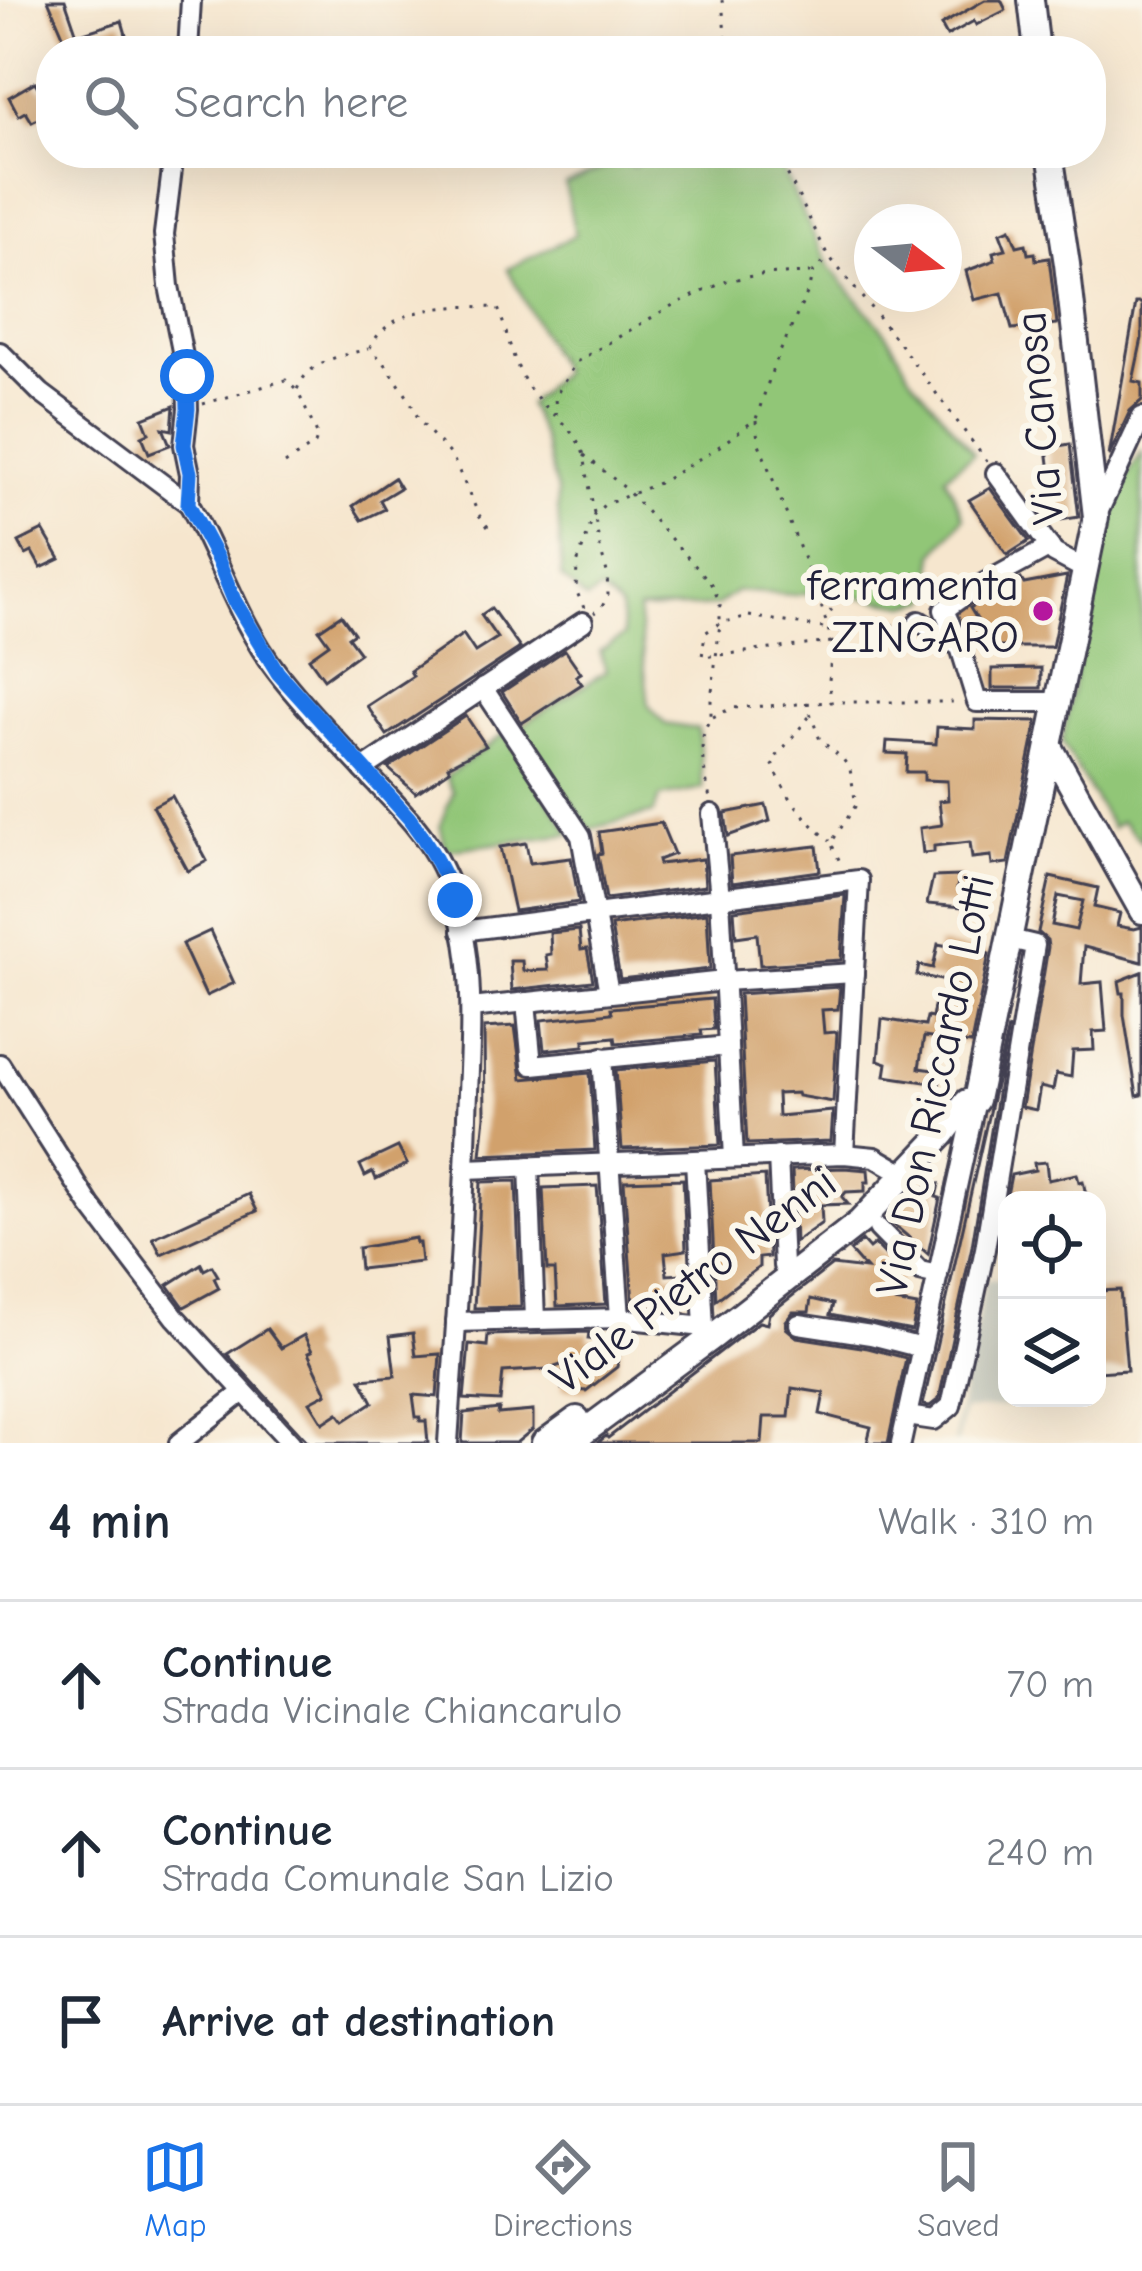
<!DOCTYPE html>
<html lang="en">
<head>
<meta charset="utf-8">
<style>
  :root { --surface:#fff; --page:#f6f6f7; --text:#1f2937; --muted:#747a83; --line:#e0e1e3; --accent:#1a73e8 }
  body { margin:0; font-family:"Comic Neue",sans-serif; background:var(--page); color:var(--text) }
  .controls { position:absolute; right:36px; bottom:36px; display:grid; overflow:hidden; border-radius:24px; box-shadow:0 12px 48px #0002 }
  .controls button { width:108px; height:108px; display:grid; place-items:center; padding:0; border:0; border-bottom:3px solid var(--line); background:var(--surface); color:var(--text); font:60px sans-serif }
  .compass { position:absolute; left:854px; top:204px; width:108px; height:108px; border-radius:50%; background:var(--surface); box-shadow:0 12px 48px #0002; rotate:106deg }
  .stop { position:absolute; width:36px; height:36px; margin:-27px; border:9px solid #1a73e8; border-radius:50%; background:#fff }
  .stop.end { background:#1a73e8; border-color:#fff; box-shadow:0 3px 12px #0008 }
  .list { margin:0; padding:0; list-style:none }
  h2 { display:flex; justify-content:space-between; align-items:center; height:156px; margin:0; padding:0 48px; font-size:51px }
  h2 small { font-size:39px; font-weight:400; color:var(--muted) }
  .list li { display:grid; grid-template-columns:78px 1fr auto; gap:36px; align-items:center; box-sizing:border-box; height:168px; padding:0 48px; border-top:3px solid var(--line) }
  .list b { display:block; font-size:45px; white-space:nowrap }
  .list p { margin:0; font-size:39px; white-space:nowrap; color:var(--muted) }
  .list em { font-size:39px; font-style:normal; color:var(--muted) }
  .icon { flex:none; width:66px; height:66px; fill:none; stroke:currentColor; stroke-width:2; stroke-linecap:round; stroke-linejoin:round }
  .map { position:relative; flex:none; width:1142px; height:1443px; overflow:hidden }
  .search { position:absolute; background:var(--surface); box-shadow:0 12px 48px #0002; left:36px; right:36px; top:36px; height:132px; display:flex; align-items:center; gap:30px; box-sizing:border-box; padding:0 42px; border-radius:48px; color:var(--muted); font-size:45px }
  .sheet { height:660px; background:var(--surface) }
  nav { display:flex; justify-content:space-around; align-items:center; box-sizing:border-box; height:168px; border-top:3px solid var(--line); background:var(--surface); font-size:33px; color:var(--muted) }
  nav a { display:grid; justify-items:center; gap:6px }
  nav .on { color:var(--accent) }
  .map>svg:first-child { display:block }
</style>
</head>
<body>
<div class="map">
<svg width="1142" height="1443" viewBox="0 0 1142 1443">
  <rect width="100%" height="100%" fill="#fbf7ec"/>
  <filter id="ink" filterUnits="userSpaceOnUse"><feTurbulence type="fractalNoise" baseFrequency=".00833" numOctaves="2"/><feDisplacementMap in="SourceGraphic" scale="24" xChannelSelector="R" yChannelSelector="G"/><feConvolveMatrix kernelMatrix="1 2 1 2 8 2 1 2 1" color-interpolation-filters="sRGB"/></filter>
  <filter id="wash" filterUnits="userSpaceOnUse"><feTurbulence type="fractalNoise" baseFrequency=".004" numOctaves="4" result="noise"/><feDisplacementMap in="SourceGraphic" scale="48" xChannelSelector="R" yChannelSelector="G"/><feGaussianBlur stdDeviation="2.7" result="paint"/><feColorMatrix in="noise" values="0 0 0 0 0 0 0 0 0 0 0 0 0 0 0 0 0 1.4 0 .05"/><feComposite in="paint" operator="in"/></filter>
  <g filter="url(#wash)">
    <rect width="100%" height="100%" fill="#f6e6ce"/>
    <polygon fill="#c3c6b9" points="1007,1278 1007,1398 1076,1398 1077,1402 964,1410 958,1443 954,1443 957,1419 986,1280"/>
    <g fill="#91c677" stroke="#5a7459" stroke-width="3">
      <polygon points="656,153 774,153 828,265 887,334 912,378 974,453 945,476 964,517 935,553 929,600 907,605 825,591 795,595 737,591 716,606 638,610 649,706 665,724 698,729 703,789 660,797 653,813 589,829 520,727 606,671 600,651 624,636 620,607 600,591 586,600 562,578 557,491 543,439 528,404 561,372 508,269 575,235 565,184 622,161 633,167 645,157"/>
      <polygon points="1142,452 1142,842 1121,821 1112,828 1062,743 1107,509"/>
      <polygon points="505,733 571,834 446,850 440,825 453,792 446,777"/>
    </g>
    <g id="blocks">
      <g fill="#d1a16c" fill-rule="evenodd">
        <polygon points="48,0 65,0 77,35 122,21 129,45 109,51 106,47 93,51 70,51"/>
        <polygon points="985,0 1001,0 1006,10 976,25 974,21 947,36 941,25"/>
        <polygon points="35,82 39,89 42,88 51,105 51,112 32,122 26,112 19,116 9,97"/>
        <polygon points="1010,229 1017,246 1026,244 1028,254 1035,253 1036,260 1049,258 1057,324 1012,329 1002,293 974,300 966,271 995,260 993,252 1006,249 1000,233"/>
        <polygon points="1136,303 1142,303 1142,338 1133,381 1142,383 1142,400 1130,411 1109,456"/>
        <polygon points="174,406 172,430 163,428 170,445 149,453 142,436 149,433 143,418"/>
        <polygon points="1070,444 1079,517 1048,522 1041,513 1039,498 1053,496 1047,448"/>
        <polygon points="394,478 400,488 380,500 385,509 362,520 353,506"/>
        <polygon points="990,488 1029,541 1007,555 969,500"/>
        <polygon points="43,530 60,559 41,568 32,552 26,555 19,542"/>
        <polygon points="1067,576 1052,647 994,647 970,608 1021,579 1024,584"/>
        <polygon points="491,608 520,648 387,735 367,706 413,676 410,671 463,634 475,652 497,638 481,615"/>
        <polygon points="341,615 354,633 348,637 360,653 324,679 309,658 329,644 319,630"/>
        <polygon points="565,650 581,673 576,676 582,684 522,723 502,692"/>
        <polygon points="1041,668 1041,688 992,688 992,669"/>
        <polygon points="466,716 486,746 448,766 450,770 416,793 388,768"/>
        <polygon points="975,720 1037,721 1008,863 992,865 991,856 972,858 970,842 934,846 934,852 923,853 920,828 942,825 939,801 948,800 947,781 924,780 924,772 906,772 907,754 886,753 887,741 936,744 937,727 975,729"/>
        <polygon points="172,796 207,861 188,871 153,806"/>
        <polygon points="766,805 770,821 728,836 725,813"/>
        <polygon points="661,823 674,854 658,860 659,864 703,859 705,886 606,899 598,854 602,853 599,832"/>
        <polygon points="526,843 530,863 571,858 579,902 514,911 500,847"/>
        <polygon points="817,846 820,871 732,883 730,856"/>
        <polygon points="959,876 957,888 963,895 962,907 927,904 933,877"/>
        <path d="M1050,877L1098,888L1094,907L1120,913L1117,926L1134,929L1142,927V962L1084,947L1081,984L1102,982L1106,1031L1093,1032L1094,1050L1073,1051L1071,1077L1056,1074L1053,1090L1040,1087L1036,1110L1022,1107L1048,947L1047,940L1038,932ZM1058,896L1083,901L1076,930L1052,925Z"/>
        <polygon points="845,895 841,960 760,965 757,934 736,937 734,910"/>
        <polygon points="707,913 710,969 620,979 611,926"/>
        <polygon points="579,930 581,950 587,949 593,981 512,990 510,961 522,961 523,971 548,970 546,955 551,954 550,933"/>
        <polygon points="210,931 234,983 206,996 182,944"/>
        <polygon points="938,944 989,954 971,1044 924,1037 919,1068 941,1071 939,1084 885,1076 887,1063 878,1060 882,1019 925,1026 927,1017 932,1018 935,1001 943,1002 946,981 917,975 919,965 933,968"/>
        <polygon points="1142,972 1142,1095 1137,1096 1124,1015 1124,993 1121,993 1119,981"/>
        <polygon points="840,987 838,1009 822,1010 824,1033 837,1032 833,1102 798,1096 797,1093 777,1094 778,1116 833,1111 831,1141 747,1144 739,994"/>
        <polygon points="712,999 714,1029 701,1030 702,1035 616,1043 615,1037 584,1040 584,1046 544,1050 541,1020 612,1013 611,1008"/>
        <polygon points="515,1026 522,1079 590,1073 595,1150 481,1155 485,1116 484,1028"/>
        <polygon points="1008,1028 972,1246 939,1399 930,1406 923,1405"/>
        <polygon points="715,1061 720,1145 622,1149 616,1070"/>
        <polygon points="398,1147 407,1164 376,1179 373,1172 365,1176 360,1165"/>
        <polygon points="1046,1162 1048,1180 1077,1174 1079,1182 1083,1181 1087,1200 1012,1200 1011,1194 1007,1195 1011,1175 1035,1170 1034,1163"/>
        <polygon points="844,1168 868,1170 869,1182 865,1182 865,1191 846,1192 842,1197 848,1204 821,1205 822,1223 795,1242 792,1170"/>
        <polygon points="765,1176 769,1257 759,1258 759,1267 716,1300 710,1180"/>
        <polygon points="683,1179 686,1250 665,1253 667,1275 682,1274 684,1311 637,1306 636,1303 633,1303 624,1181"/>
        <polygon points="516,1181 521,1307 474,1308 481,1182"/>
        <polygon points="939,1184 936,1197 940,1198 928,1254 892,1223 899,1204 925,1187"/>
        <polygon points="597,1186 606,1304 557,1306 555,1270 547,1270 543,1188"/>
        <polygon points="249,1194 257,1211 161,1254 153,1238"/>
        <polygon points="415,1238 416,1243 419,1243 421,1262 360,1269 358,1248"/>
        <polygon points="862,1241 869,1249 875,1244 893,1263 887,1271 901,1274 895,1302 917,1306 912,1331 830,1315 833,1304 811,1299 809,1312 793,1312 786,1321 786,1328 797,1337 868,1348 906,1358 888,1443 867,1443 871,1427 820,1414 824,1393 792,1388 789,1417 764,1417 762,1443 597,1443 606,1436 608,1438 759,1322 767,1324 769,1314 832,1265 866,1269 850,1251"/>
        <polygon points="201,1264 204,1270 212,1266 218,1276 214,1278 219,1288 184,1307 168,1285"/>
        <polygon points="1120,1290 1127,1370 1097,1372 1097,1291"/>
        <polygon points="267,1329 281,1348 304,1335 312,1351 308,1353 327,1393 310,1402 323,1423 338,1413 344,1421 373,1402 361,1379 395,1376 390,1336 413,1333 416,1356 440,1354 437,1397 413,1395 416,1417 420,1417 420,1421 426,1421 428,1443 309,1443 227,1354"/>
        <polygon points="589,1332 588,1339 621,1343 617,1367 586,1391 562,1389 564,1364 549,1369 503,1372 500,1401 464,1399 469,1344 487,1346 488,1335"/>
        <polygon points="499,1409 498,1414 533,1411 533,1429 516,1443 462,1443 464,1413"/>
      </g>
    </g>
  </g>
  <g filter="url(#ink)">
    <use href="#blocks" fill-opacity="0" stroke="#423f51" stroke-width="3"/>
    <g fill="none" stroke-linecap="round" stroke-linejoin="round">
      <g stroke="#423f51" stroke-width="24">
        <g id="minor">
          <polyline points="188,51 191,0"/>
          <polyline points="174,153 164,234 169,286 187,376 188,409 184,445 190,474 189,504"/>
          <path d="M0,352L41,393L189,504C220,559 238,621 277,672C306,710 342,746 374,781C399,807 425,833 441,866C480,942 470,1034 467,1116C464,1225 455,1334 448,1443"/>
          <polyline points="996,473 1054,553 1086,570"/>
          <polyline points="1096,517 1142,417"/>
          <polyline points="919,621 960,647 977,702 1058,702"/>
          <polyline points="960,647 944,610 972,590 1050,547"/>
          <polyline points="483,688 581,836 609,993"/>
          <polyline points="363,769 583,622"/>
          <polyline points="712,814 720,898 734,1158"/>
          <polyline points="462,931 859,880 844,1154"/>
          <polyline points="526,1002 532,1065 728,1046"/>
          <polyline points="471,1008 724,981 854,973"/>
          <polyline points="602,1057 620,1318"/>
          <polyline points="0,1064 90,1205 176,1318 291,1443"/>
          <polyline points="778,1156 783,1266"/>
          <polyline points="529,1166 535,1320"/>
          <polyline points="466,1169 844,1154 875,1157 906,1175"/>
          <polyline points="878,1228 920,1271 938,1275"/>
          <polyline points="456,1322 620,1318 704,1327 695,1160"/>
          <polyline points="799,1324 871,1335 922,1348"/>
          <polyline points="907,1416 934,1420 951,1406 985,1249 1035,945 1010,939"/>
          <polyline points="179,1443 243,1392"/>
          <polyline points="901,1443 976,1100"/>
        </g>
      </g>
      <g stroke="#423f51" stroke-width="30">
        <g id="major">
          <polyline points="1031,0 1037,51"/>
          <polyline points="1049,745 1142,911"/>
          <polyline points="544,1443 577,1419"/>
          <polyline points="569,1443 715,1335 860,1222 943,1134 967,1102 976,1100 1096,517 1067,264 1050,153"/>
        </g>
      </g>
      <g stroke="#423f51" stroke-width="3" stroke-dasharray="3 9" stroke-linecap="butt">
        <polyline points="722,0 725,35 731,51"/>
        <polyline points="777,153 827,254 896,339 988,463"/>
        <polyline points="203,404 286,380 295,389"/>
        <polyline points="556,415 555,397 576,362 673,305 727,281 757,275 810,273"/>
        <polyline points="756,421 758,441 817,593 848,632 905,623"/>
        <path d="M584,455L625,488L710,582L720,602V623L711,700V718C694,741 706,773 710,800"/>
        <path d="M285,464L315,444L318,436L297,390C308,360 341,356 368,349"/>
        <path d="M488,527L479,515L453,458L419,420L409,399L386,365L370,348C389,305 457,304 498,308C508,334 513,366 530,389C547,412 575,427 584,455L600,548L607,572L608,595L602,607L594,613"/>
        <polyline points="818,595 832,642 829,681 831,702 958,702"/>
        <polyline points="584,608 576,590 577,564 594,515 604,505 661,482 717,448 756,419 774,365 809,289 812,273 829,257"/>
        <polygon points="749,616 848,632 832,642 702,657 705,633 720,623"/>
        <polyline points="806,702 820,740 842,758 850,769 856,805 831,843 841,864"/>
        <polyline points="713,717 732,708 831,702"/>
        <path d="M809,717L772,762C783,793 805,820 830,841"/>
      </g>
      <use href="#minor" stroke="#fff" stroke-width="18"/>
      <use href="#major" stroke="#fff" stroke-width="24"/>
    </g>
  </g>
  <g fill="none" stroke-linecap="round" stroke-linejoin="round" filter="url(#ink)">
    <path stroke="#1a73e8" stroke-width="15" d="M187,376L188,409L184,445L190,473L188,504L218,560L234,600L278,673L409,818C429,844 443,870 455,900"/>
  </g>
  <circle fill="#b5179e" stroke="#fbf7ec" stroke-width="4.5" cx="1043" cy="611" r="12"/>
  <g text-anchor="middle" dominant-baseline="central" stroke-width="12" stroke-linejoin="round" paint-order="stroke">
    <g font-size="45" fill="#22223b" stroke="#fbf7ec">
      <text transform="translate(1039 418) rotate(-95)">Via Canosa</text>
      <text transform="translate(935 1085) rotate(-78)">Via Don Riccardo Lotti</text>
      <text transform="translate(693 1280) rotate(-37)">Viale Pietro Nenni</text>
    </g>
    <g font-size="45" fill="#22223b" stroke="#fbf7ec" text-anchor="end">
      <text x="1019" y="585">ferramenta<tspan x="1019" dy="52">ZINGARO</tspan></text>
    </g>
  </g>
</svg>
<div class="controls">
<button><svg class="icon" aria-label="locate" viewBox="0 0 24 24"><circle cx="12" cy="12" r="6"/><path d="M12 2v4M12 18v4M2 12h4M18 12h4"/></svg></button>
<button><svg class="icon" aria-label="layers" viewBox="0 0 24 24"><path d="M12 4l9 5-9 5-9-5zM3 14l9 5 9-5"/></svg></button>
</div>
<svg class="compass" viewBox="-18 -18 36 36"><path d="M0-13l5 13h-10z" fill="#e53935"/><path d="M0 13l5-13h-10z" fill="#747a83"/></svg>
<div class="stop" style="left:187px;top:376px"></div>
<div class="stop end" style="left:455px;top:900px"></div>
<div class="search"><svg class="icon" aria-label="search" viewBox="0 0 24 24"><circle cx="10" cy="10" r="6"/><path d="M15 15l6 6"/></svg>Search here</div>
</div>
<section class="sheet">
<h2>4 min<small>Walk · 310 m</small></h2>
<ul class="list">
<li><svg class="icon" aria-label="ahead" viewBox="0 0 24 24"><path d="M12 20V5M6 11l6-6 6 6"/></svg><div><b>Continue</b><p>Strada Vicinale Chiancarulo</p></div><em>70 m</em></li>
<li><svg class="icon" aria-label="ahead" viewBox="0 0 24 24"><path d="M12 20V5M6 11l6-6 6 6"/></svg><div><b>Continue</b><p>Strada Comunale San Lizio</p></div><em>240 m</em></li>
<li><svg class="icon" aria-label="arrive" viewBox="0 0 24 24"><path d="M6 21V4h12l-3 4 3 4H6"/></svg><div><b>Arrive at destination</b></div></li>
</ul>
</section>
<nav>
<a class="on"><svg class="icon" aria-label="map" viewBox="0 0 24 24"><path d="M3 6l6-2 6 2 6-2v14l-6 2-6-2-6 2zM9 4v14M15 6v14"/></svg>Map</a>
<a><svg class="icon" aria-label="directions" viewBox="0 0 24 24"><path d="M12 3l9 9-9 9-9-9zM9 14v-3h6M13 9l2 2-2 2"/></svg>Directions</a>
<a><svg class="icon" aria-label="saved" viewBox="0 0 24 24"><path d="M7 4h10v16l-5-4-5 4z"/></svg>Saved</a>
</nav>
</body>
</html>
